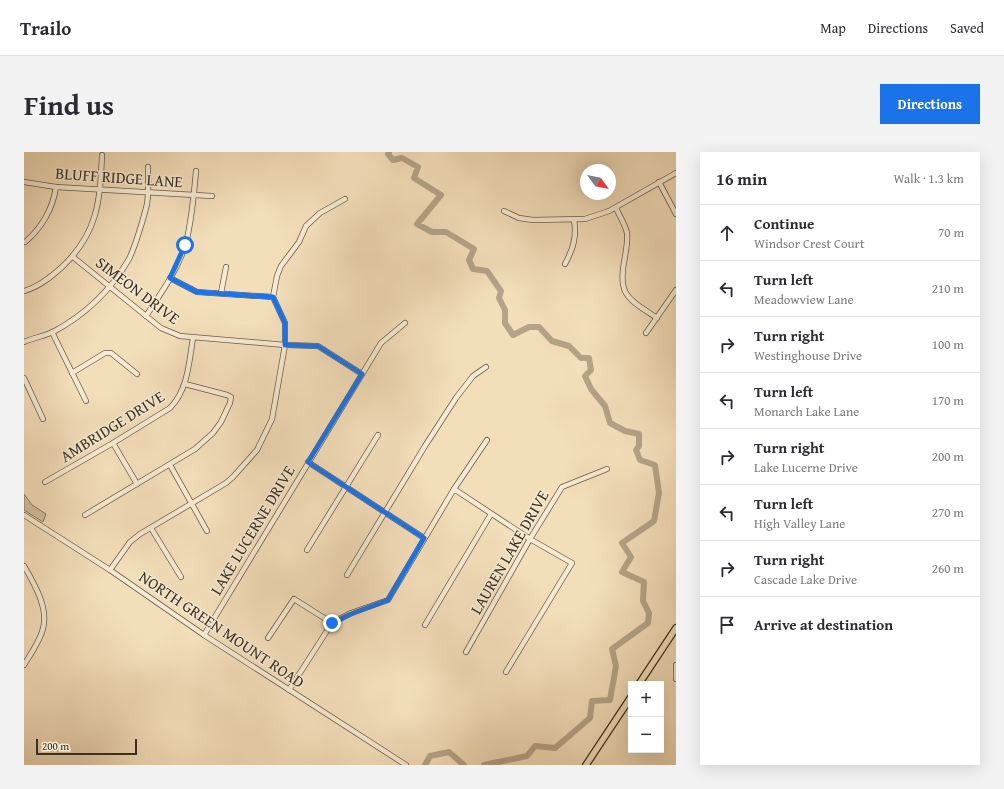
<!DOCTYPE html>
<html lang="en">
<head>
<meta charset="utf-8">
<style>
  :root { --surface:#fff; --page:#f2f2f3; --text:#2b2b33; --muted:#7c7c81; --line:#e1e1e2; --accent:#1a73e8 }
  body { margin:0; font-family:"Gentium Book Plus",serif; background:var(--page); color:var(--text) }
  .controls { position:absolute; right:12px; bottom:12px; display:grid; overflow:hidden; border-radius:0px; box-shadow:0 4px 16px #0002 }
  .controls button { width:36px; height:36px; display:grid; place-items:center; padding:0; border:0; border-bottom:1px solid var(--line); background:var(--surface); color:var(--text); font:20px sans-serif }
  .compass { position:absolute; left:556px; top:12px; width:36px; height:36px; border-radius:50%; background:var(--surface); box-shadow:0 4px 16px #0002; rotate:123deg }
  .scale { position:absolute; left:12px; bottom:10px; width:101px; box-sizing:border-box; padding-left:4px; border:2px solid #3a3126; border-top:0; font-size:11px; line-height:14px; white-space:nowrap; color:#3a3126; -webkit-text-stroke:3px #f7ead2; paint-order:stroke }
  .stop { position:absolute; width:12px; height:12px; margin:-9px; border:3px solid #1a73e8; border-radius:50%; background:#fff }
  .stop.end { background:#1a73e8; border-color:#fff; box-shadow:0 1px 4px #0008 }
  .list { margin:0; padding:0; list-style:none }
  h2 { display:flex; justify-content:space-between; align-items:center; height:52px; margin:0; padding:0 16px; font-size:17px }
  h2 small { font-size:13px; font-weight:400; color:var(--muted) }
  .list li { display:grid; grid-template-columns:26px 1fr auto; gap:12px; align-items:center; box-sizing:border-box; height:56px; padding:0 16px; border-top:1px solid var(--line) }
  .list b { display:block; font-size:15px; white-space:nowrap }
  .list p { margin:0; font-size:13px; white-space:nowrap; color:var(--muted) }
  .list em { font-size:13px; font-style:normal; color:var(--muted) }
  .icon { flex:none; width:22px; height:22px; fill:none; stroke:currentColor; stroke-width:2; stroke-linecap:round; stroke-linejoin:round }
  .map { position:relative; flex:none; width:652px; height:613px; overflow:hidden; border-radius:0px }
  header { display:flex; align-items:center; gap:24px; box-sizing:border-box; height:56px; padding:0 20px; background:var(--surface); border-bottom:1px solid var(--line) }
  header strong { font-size:19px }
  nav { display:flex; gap:22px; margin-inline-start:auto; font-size:14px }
  .intro { display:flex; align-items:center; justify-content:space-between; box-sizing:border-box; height:96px; padding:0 24px }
  h1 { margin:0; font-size:28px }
  .button { padding:10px 18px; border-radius:0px; background:var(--accent); color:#fff; font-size:14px; font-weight:700 }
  main { display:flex; gap:24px; padding:0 24px }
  aside { flex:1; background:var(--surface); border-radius:0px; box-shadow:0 4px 16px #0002 }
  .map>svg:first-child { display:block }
</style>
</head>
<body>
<header>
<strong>Trailo</strong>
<nav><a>Map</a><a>Directions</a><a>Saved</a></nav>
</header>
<div class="intro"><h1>Find us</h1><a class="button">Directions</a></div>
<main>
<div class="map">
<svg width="652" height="613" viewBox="0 0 652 613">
  <rect width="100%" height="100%" fill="#f3deba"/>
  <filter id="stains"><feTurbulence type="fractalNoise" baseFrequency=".005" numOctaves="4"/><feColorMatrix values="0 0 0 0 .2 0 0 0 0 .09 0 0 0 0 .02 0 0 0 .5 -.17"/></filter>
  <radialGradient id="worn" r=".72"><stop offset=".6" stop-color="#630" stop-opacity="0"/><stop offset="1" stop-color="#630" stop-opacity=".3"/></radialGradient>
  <polygon fill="#d4c1a1" stroke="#877964" points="0,342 8,353 22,362 19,370 0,358"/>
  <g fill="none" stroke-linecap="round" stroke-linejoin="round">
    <g stroke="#b4a388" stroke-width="6">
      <polyline points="365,0 364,2 369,8 378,6 394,15 390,26 417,43 393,72 408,80 422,80 450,97 445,108 449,117 463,119 477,139 475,146 481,158 481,171 489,183 505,175 515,175 528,189 545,194 557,206 565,206 567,218 561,224 567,237 581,254 586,271 601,279 615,282 615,294 612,298 616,308 631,313 635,341 630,369 598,391 607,405 598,420 620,430 619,449 625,461 624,471 588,497 592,514 586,548 568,549 566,566 531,596 511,594 503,604 460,613"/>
      <polyline points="401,613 406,604 425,600 440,613"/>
    </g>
    <g stroke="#685c4b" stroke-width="6">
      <g id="minor">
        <polyline points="0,30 32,35 188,44"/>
        <polyline points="635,30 652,62"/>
        <path d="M592,56C595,63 601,72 603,81C604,88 602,98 601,105C593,143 603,146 633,166"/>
        <polyline points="480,59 495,66 509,68 561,67 585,59 652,21"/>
        <path d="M1,90C18,76 29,56 32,35"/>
        <polyline points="49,105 137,176 156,184 261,193 294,194 338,222"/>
        <path d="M541,112C549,97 553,85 550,68"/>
        <polyline points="146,126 173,140 249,145"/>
        <path d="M0,139C15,135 27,125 38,115C74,81 76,49 78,3"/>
        <polyline points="197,141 202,115"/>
        <path d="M122,164C137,141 154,118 162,91C168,67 170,43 172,19"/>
        <polyline points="28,180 62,249"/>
        <polyline points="622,181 652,138"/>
        <path d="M0,190C9,186 20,184 29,180C61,163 87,138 105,107C111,95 120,65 123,52C125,40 124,27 124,15"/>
        <polyline points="48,221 81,201 87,201 113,222"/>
        <polyline points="0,226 19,267"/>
        <polyline points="89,291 113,332"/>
        <polyline points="284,310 400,386"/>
        <polyline points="146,313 183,379"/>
        <path d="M21,330L89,291L146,256C164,238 165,210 169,186"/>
        <polyline points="430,337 463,288"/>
        <polyline points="0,363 86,418 180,483 382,613"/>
        <polyline points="61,363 171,297 189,281 197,270 206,251 207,245 203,243 161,232"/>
        <polyline points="127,376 157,425"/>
        <polyline points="283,398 354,283"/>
        <path d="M0,414C11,433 26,458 18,480C14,492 6,503 0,513"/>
        <polyline points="86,418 106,390 116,382 202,331 209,325 233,298 248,267 261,193 261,171 249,145 253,124 257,114 275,90 282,74 296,61 321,47"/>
        <polyline points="323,423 401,294 432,246 449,224 462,215"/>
        <polyline points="401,473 467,362"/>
        <polyline points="180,483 357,191 381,171"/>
        <polyline points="244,486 270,447 308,471"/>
        <polyline points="442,500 506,387 538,335 583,317"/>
        <polyline points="652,513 652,527"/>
        <polyline points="265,538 308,471 327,461 364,448 430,337 506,387 548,411 482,520"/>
      </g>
    </g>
    <g stroke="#3a3126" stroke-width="8">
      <g id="major">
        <polyline points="615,532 652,476"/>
        <polyline points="562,613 607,545"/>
      </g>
    </g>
    <use href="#minor" stroke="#f7ead2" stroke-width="4.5"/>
    <use href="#major" stroke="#f3deba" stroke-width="5.5"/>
  </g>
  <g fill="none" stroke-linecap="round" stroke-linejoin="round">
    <polyline stroke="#1a73e8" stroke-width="5" points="161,93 146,126 173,140 249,145 261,171 261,193 294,194 338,222 284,310 400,386 364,448 327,462 308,471"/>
  </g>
  <g text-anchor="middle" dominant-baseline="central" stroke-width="3" stroke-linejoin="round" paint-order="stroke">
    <g font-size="16" fill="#3a3126" stroke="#f7ead2">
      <text transform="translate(95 25) rotate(4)">BLUFF RIDGE LANE</text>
      <text transform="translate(114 138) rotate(37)">SIMEON DRIVE</text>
      <text transform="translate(88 274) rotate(-32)">AMBRIDGE DRIVE</text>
      <text transform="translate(228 378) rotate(-59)">LAKE LUCERNE DRIVE</text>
      <text transform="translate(485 400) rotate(-60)">LAUREN LAKE DRIVE</text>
      <text transform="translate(198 477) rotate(34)">NORTH GREEN MOUNT ROAD</text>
    </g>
  </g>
  <rect width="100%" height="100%" filter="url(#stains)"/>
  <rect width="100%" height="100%" fill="url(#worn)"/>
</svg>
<div class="controls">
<button>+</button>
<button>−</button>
</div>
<svg class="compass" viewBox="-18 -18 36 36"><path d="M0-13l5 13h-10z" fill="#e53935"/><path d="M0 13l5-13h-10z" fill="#7c7c81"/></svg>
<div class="scale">200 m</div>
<div class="stop" style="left:161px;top:93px"></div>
<div class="stop end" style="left:308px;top:471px"></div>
</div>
<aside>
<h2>16 min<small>Walk · 1.3 km</small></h2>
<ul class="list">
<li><svg class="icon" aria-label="ahead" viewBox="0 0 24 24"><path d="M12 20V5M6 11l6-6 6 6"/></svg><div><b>Continue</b><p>Windsor Crest Court</p></div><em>70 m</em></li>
<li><svg class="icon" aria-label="left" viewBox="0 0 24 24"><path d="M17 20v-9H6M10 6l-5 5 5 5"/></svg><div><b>Turn left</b><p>Meadowview Lane</p></div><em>210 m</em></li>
<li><svg class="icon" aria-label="right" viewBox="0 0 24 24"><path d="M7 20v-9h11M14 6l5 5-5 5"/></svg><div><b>Turn right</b><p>Westinghouse Drive</p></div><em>100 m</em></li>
<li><svg class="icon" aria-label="left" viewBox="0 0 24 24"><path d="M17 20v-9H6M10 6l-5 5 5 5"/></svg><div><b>Turn left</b><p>Monarch Lake Lane</p></div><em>170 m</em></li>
<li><svg class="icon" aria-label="right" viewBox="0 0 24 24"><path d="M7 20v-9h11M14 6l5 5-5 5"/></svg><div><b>Turn right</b><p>Lake Lucerne Drive</p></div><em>200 m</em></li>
<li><svg class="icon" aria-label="left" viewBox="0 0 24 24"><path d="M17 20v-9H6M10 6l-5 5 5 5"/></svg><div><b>Turn left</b><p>High Valley Lane</p></div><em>270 m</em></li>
<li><svg class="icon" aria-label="right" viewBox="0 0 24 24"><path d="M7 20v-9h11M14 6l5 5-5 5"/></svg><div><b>Turn right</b><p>Cascade Lake Drive</p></div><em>260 m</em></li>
<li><svg class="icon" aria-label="arrive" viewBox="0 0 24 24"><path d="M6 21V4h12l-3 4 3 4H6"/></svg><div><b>Arrive at destination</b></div></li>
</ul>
</aside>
</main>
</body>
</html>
